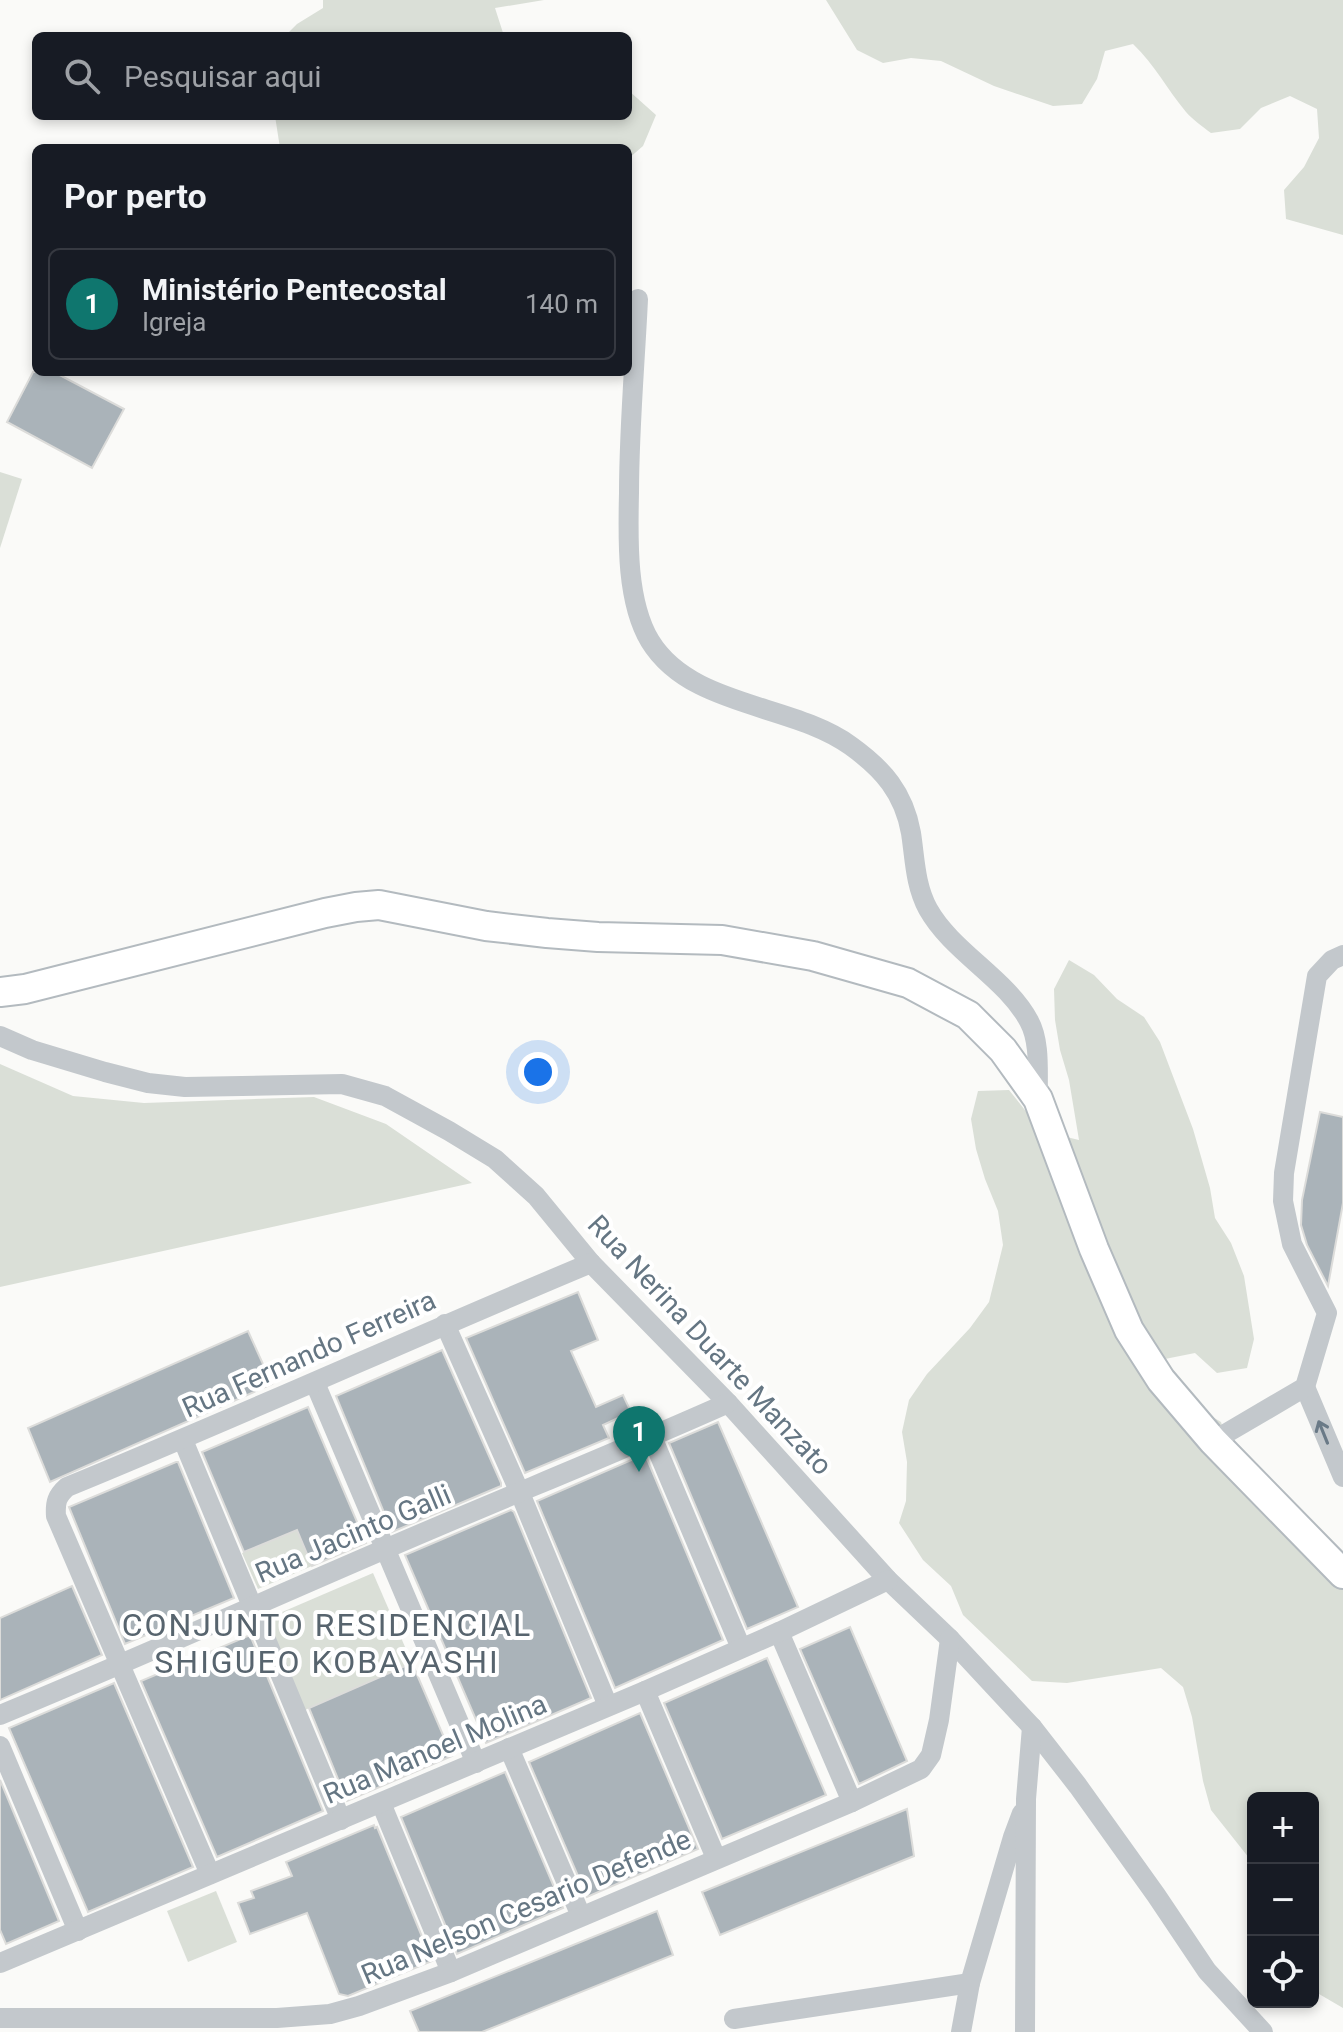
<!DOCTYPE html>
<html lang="pt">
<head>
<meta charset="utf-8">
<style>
  :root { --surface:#171b24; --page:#242831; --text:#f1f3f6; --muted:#9ea1a6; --line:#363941; --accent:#0f766e }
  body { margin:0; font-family:Roboto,sans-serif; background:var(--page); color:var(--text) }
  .controls { position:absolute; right:24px; bottom:24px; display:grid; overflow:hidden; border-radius:12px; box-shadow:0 4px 12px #0003 }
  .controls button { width:72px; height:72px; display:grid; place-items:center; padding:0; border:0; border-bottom:2px solid var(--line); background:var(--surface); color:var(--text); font:40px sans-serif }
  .you { position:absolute; left:538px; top:1072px; width:28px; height:28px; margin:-20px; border:6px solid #fff; border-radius:50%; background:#1a73e8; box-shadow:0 0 0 12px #1a73e833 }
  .badge { display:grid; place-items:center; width:52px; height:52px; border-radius:50%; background:var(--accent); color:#fff; font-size:26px; font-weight:700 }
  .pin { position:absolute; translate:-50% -66px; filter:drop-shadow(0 2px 4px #0008) }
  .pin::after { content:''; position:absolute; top:42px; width:28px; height:24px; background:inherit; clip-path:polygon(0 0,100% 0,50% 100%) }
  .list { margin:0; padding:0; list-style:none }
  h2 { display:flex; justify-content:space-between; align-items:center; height:104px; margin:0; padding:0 32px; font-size:34px }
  h2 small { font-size:26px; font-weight:400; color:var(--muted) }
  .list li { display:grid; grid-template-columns:52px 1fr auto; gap:24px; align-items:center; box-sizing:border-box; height:112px; margin:0 16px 16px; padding:0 16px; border:2px solid var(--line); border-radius:12px }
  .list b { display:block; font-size:30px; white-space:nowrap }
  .list p { margin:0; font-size:26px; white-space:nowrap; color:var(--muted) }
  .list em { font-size:26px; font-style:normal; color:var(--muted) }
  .icon { flex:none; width:44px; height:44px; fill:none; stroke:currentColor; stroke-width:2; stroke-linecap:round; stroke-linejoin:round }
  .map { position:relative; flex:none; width:1343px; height:2032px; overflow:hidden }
  .search { position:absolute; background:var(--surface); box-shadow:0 4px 12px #0003; left:32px; top:32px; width:600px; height:88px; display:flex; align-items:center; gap:20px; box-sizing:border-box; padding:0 28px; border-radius:12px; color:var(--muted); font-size:30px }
  .panel { position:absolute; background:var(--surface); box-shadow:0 4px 12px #0003; left:32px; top:144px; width:600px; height:232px; border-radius:12px }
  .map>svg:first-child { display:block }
</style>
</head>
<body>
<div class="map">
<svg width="1343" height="2032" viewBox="0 0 1343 2032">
  <rect width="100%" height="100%" fill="#fafaf8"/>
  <g fill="#dadfd7">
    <polygon points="323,0 544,0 495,8 504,36 285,36 297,24 323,8"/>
    <path d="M826,0H1343V235L1286,219L1284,190L1304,167L1319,138L1317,109L1290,96L1261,108L1240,129L1211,133C1203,127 1193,120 1186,112C1167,89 1155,65 1133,44L1105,51L1097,79L1082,104L1053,106L994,86L941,61L911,58L883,63L857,50Z"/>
    <polygon points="628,90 656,115 643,146 628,159 628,148 452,148 450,146 448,148 280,148 275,116 628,116"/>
    <polygon points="0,472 22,479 0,548"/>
    <polygon points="1069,960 1094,975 1117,999 1144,1017 1160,1042 1193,1129 1210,1188 1215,1218 1231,1243 1244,1276 1254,1339 1247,1368 1217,1373 1195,1353 1165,1359 1196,1407 1221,1422 1230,1452 1343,1578 1343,2008 1319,1994 1313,1988 1313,1798 1253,1798 1253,1863 1211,1810 1203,1781 1192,1717 1183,1687 1161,1668 1067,1683 1032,1681 963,1615 951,1586 923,1560 899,1523 906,1501 907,1462 902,1432 909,1400 927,1374 970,1328 989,1302 1003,1245 998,1211 985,1179 976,1149 971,1119 978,1091 1009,1090 1028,1114 1050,1133 1079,1140 1069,1080 1060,1050 1055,1020 1054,989"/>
    <polygon points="0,1064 73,1096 144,1103 314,1097 386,1124 472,1183 0,1287"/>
    <polygon points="297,1530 312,1566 258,1589 242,1553"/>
    <polygon points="373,1573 412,1663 305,1710 266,1619"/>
    <polygon points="216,1891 237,1942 188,1962 167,1911"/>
  </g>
  <g fill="#aab3b9" stroke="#dcdcda" stroke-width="2">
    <polygon points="33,372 54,372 124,409 92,468 7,422"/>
    <polygon points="1320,1112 1343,1117 1343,1203 1328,1286 1307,1245 1301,1225 1302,1200"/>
    <polygon points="578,1292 598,1340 571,1351 596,1407 623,1395 631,1412 603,1425 609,1438 525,1473 466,1338"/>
    <polygon points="248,1331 272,1384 50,1482 28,1428"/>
    <polygon points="442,1350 501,1483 501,1486 392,1532 336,1396"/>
    <polygon points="308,1407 366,1543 312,1566 297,1530 244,1552 202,1452"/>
    <polygon points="718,1422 798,1607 747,1629 669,1443"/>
    <polygon points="645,1454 723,1640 615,1688 537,1501"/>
    <polygon points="176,1462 178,1462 234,1598 125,1644 69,1507"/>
    <polygon points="511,1510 514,1512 591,1698 486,1743 405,1555"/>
    <polygon points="72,1586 102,1655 0,1700 0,1618"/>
    <polygon points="850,1627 907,1761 859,1784 800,1649"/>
    <polygon points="250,1635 323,1811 217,1857 141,1681"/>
    <polygon points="767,1658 826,1795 722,1839 664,1703"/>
    <polygon points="412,1663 452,1756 347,1801 309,1708"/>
    <polygon points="114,1683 193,1867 88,1912 9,1728"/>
    <polygon points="640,1713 698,1849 587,1897 529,1762"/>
    <polygon points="505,1772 563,1908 457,1954 401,1817"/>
    <polygon points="0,1780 59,1921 6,1944 0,1930"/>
    <polygon points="907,1809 914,1856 720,1935 702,1892"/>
    <polygon points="374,1825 375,1828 377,1827 432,1961 348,1996 339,1994 307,1913 250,1934 238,1903 254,1898 251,1891 292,1876 286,1862"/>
    <polygon points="657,1911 673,1955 482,2032 419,2032 410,2011"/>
  </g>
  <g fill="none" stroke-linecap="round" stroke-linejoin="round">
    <g stroke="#b3babf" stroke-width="32">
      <polyline id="secondary" points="0,992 25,989 325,913 356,907 379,905 486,926 547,933 598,937 722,940 813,956 908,983 968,1015 1003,1050 1038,1099 1094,1249 1129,1330 1161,1380 1213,1441 1343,1574"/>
    </g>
    <g stroke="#c3c8cc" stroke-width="20">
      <path d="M638,299C635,363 629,428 629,493C628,538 626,601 650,641C691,708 792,703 851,746C883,769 904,793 911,833C915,859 915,885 928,909C952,952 1006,978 1029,1021C1041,1043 1037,1075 1038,1099"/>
      <polyline points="0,1036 32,1050 105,1072 148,1083 185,1087 342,1084 385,1096 449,1131 495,1159 536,1196 591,1263 728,1403 888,1580 950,1639 1032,1727 1078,1786 1156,1895 1207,1971 1263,2032"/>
      <polyline points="445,1324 520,1493 608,1706"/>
      <polyline points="315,1383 476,1763"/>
      <polyline points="1305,1387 1343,1477"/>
      <polyline points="652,1437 741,1648"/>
      <polyline points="183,1440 341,1820"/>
      <polyline points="1213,1441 1305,1387 1327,1313 1292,1244 1283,1201 1284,1173 1317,976 1332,960 1343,955"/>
      <polyline points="779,1632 852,1802"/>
      <polyline points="645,1691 716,1858"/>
      <path d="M0,1715C129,1662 255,1605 383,1550C498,1500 614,1454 728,1403"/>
      <polyline points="0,1746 78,1931"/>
      <polyline points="509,1748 581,1916"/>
      <polyline points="381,1803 451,1972"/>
      <path d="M210,1874L56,1516C55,1502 57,1496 67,1487C243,1415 416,1336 591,1263"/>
      <polyline points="0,1963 645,1691 779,1632 888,1580"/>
      <polyline points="0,2018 277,2018 330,2014 359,2006 451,1972 852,1802 921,1769 931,1755 939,1720 950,1639"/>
      <polyline points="734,2019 970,1983"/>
      <polyline points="961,2032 970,1983 1013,1837 1022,1813"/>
      <polyline points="1025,2032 1026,1799 1032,1727"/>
    </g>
    <use href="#secondary" stroke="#fff" stroke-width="28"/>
  </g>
  <defs><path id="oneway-shaft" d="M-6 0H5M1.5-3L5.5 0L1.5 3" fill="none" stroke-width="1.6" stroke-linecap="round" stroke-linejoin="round" transform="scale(2)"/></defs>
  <use stroke="#6a7a87" href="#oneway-shaft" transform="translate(1323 1432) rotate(-112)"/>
  <g text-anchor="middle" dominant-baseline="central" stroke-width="8" stroke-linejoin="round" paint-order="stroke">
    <g font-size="28" fill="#657683" stroke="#fff">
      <text transform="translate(710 1345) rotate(47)">Rua Nerina Duarte Manzato</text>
      <text transform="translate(309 1354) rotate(-24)">Rua Fernando Ferreira</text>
      <text transform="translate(353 1534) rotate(-23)">Rua Jacinto Galli</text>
      <text transform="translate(435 1749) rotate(-23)">Rua Manoel Molina</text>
      <text transform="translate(526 1907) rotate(-23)">Rua Nelson Cesario Defende</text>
    </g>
    <g font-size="32" letter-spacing="2" fill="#57646e" stroke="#fff">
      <text x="327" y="1625">CONJUNTO RESIDENCIAL<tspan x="327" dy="37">SHIGUEO KOBAYASHI</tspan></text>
    </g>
  </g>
</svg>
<div class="controls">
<button>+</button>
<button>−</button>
<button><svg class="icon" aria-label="locate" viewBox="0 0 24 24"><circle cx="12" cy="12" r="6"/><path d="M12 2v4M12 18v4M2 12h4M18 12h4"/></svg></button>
</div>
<div class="you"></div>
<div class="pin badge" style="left:639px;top:1472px">1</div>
<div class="search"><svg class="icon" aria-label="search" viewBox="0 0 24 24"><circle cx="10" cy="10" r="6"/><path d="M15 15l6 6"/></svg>Pesquisar aqui</div>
<section class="panel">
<h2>Por perto<small></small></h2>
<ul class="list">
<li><span class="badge">1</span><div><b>Ministério Pentecostal</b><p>Igreja</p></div><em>140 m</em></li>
</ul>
</section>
</div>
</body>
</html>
